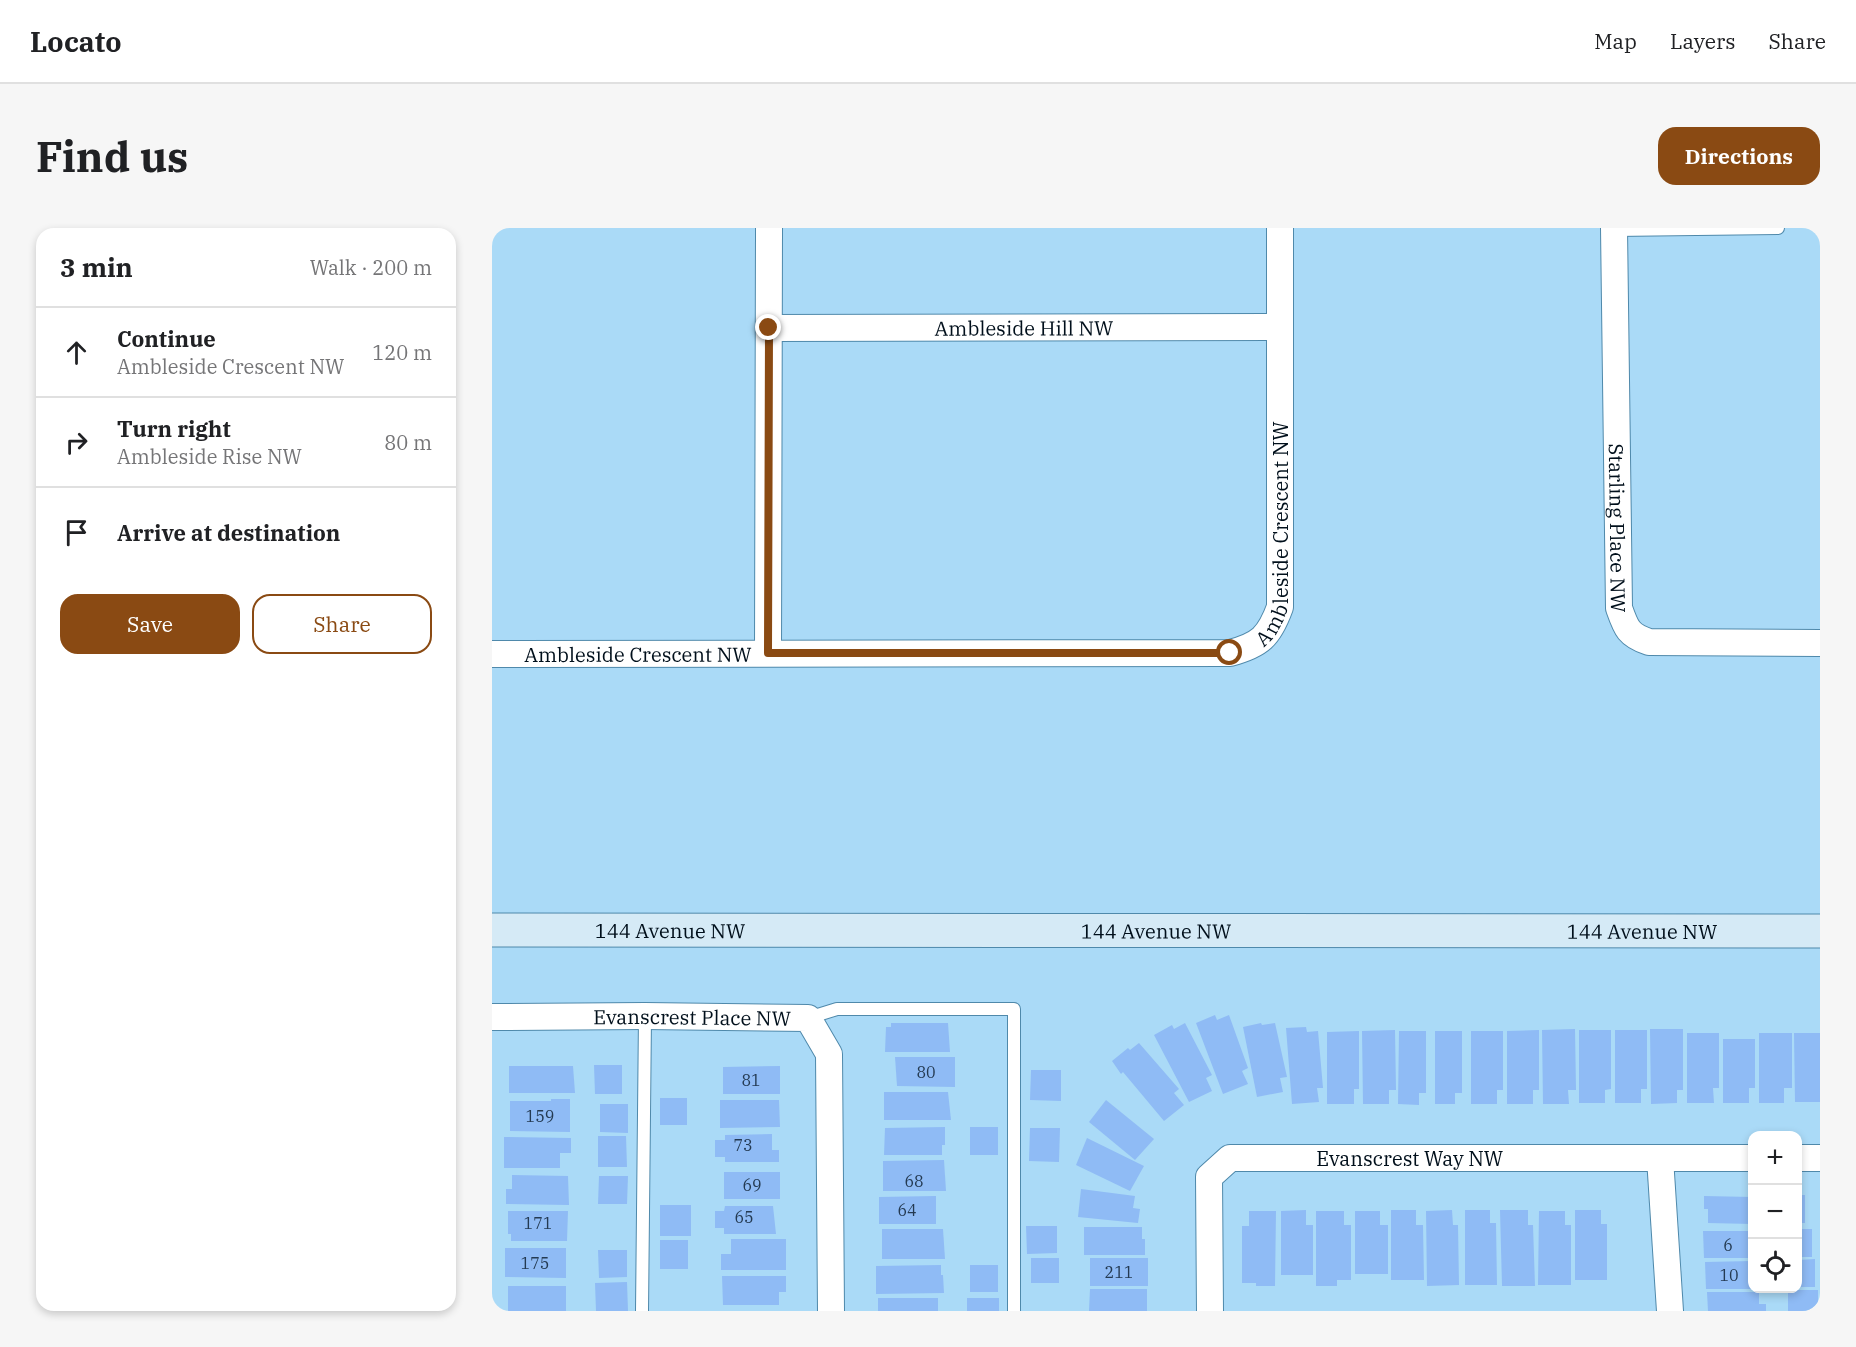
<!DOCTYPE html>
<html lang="en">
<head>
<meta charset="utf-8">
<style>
  :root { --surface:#fff; --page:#f6f6f6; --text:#202124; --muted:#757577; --line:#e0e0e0; --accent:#8a4a13 }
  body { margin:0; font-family:"IBM Plex Serif",serif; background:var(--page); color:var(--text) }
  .controls { position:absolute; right:18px; bottom:18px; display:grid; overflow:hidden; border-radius:12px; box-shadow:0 3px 9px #0003 }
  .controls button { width:54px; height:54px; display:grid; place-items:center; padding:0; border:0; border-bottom:2px solid var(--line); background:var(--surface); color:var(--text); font:30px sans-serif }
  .stop { position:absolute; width:18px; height:18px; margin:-14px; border:4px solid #8a4a13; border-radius:50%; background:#fff }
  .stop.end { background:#8a4a13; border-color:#fff; box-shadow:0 2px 6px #0008 }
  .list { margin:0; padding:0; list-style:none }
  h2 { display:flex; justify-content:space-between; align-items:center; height:78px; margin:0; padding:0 24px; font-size:26px }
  h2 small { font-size:20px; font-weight:400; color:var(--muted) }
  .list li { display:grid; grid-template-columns:39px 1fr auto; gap:18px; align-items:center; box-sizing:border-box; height:90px; padding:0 24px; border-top:2px solid var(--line) }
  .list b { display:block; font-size:22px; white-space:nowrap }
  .list p { margin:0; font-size:20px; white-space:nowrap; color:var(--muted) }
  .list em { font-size:20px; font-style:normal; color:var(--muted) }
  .actions { display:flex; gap:12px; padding:18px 24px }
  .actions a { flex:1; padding:14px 0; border:2px solid var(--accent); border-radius:18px; text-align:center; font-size:21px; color:var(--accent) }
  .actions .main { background:var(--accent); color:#fff }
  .icon { flex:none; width:33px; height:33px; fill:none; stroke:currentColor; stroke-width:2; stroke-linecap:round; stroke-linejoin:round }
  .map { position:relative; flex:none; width:1328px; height:1083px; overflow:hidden; border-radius:18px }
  header { display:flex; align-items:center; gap:36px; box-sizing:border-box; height:84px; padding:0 30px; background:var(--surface); border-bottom:2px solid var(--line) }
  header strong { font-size:28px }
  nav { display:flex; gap:33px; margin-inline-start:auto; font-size:21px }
  .intro { display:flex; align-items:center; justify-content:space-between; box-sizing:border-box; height:144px; padding:0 36px }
  h1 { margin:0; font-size:42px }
  .button { padding:15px 27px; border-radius:18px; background:var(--accent); color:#fff; font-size:21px; font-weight:700 }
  main { display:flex; gap:36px; padding:0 36px }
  aside { flex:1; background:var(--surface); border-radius:18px; box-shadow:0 3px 9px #0003 }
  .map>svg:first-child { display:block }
</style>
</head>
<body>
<header>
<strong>Locato</strong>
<nav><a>Map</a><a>Layers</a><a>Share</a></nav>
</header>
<div class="intro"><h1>Find us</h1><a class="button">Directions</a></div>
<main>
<aside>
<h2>3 min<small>Walk · 200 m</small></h2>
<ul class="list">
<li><svg class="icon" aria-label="ahead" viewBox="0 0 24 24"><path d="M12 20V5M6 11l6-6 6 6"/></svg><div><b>Continue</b><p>Ambleside Crescent NW</p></div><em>120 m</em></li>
<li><svg class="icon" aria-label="right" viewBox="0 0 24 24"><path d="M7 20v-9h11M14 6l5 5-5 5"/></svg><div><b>Turn right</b><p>Ambleside Rise NW</p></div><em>80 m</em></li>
<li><svg class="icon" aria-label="arrive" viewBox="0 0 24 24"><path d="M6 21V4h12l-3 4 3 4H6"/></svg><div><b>Arrive at destination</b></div></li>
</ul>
<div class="actions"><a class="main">Save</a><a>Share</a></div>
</aside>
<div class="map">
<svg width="1328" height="1083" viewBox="0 0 1328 1083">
  <rect width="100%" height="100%" fill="#aadaf7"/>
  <g fill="#8fbbf5">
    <polygon points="723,787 725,792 737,787 756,840 750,843 756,856 731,866 704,795"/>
    <polygon points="399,795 456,795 458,824 393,824 394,799 399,799"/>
    <polygon points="693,795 720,847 714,850 720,863 697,874 662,807 680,797 682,801"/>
    <polygon points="769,795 770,797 783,795 795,849 788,850 791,864 765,869 751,799"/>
    <polygon points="814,799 815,804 826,803 831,860 825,860 827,874 800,876 794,800"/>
    <polygon points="1083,801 1084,862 1076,862 1077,876 1051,876 1050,802"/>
    <polygon points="1158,801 1191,801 1191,862 1185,862 1185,875 1159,876"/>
    <polygon points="903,802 904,862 897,862 897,876 871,876 870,803"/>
    <polygon points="1047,802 1047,862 1041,862 1041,876 1015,876 1015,803"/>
    <polygon points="1087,802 1119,802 1119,861 1113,862 1113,875 1087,875"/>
    <polygon points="1123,802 1155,802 1155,861 1149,861 1149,875 1123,875"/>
    <polygon points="867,803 867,861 862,861 862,876 835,876 835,804"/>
    <polygon points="907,803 934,803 934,865 927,865 927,877 906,876"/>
    <polygon points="943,803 970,803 970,865 963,865 963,876 943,876"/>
    <polygon points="979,803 1011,803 1011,862 1005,862 1005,876 979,876"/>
    <polygon points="1195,805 1227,805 1227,860 1221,860 1222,875 1195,875"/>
    <polygon points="1267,805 1300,805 1300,860 1292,860 1292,875 1267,875"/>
    <polygon points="1302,805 1328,805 1328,874 1303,874"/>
    <polygon points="1231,811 1263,811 1263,860 1257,860 1257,875 1231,875"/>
    <polygon points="647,815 687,861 682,865 692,877 672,893 631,844 629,846 620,833 636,820 638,822"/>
    <polygon points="403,829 463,829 463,859 405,858"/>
    <polygon points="102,837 130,837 130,866 103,866"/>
    <polygon points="17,838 81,838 83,865 17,865"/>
    <polygon points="288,838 288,866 231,866 231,839"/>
    <polygon points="539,842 569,842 569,873 538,872"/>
    <polygon points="392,864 456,864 459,892 392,892"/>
    <rect x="168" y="870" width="27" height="27"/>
    <polygon points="59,871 78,871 78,904 18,903 18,873 59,873"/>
    <polygon points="228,872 287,872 288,899 228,900"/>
    <polygon points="614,872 662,911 643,932 597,894"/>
    <polygon points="108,876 136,876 136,905 108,904"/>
    <polygon points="453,899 453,917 450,917 450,927 392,927 393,900"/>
    <rect x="478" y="899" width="28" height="28"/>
    <polygon points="538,900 568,900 567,934 537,933"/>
    <polygon points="280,906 280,922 287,922 287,934 233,934 233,929 223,929 223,912 233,912 233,907"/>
    <polygon points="106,908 134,908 135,939 106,939"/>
    <polygon points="12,909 79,910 79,925 68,925 68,940 12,940"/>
    <polygon points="595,910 652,938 638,963 584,937"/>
    <polygon points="452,932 454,963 391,963 391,933"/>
    <rect x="232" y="944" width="56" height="27"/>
    <polygon points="20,947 76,948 77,977 14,976 14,961 20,961"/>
    <polygon points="107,948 136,948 135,976 106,976"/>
    <polygon points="589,961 643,968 641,980 648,981 646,995 586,989"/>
    <rect x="1306" y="967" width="7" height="28"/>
    <polygon points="444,968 444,996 387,996 387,969"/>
    <polygon points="1212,968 1260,969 1260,996 1216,995 1216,981 1212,981"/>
    <rect x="168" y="977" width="31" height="31"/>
    <polygon points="233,978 281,978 284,1006 232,1006 232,1000 223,1000 223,983 232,983"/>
    <polygon points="814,982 814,997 821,997 821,1047 789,1047 789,983"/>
    <polygon points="899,982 924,982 924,997 931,997 932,1052 899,1052"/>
    <polygon points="960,982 961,997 966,997 967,1057 935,1058 934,983"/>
    <polygon points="973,982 998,982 998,995 1004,995 1005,1057 973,1057"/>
    <polygon points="1008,982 1036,982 1036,997 1041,997 1043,1058 1010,1058"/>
    <polygon points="1083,982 1109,982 1109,996 1115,996 1115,1052 1083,1052"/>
    <polygon points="16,983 76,983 75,1013 19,1013 19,1006 16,1006"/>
    <polygon points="757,983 784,983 783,1058 764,1058 764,1055 750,1055 750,998 757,998"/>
    <polygon points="824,983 852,983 852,997 859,997 859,1052 845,1052 845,1058 824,1058"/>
    <polygon points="863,983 888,983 888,997 896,997 896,1046 863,1046"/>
    <polygon points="1047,983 1073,983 1073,997 1079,997 1079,1057 1046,1057"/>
    <polygon points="534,998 565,998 565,1025 535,1026"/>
    <polygon points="592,999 650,999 650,1011 653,1011 653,1027 592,1027"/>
    <polygon points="390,1001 451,1001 453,1031 390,1031"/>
    <rect x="1306" y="1001" width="14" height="28"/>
    <polygon points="1211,1003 1260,1003 1260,1030 1212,1030"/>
    <polygon points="239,1011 294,1011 294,1042 229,1042 229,1026 239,1026"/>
    <rect x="168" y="1012" width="28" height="29"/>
    <polygon points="13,1020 74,1020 74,1050 13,1049"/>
    <polygon points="106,1022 135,1022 135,1049 107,1050"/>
    <rect x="539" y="1030" width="28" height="25"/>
    <rect x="598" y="1030" width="58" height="28"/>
    <polygon points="1323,1031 1323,1059 1306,1059 1306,1032"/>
    <polygon points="1260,1033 1260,1061 1214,1061 1213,1034"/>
    <polygon points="449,1037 449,1047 451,1047 452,1065 384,1066 384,1038"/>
    <rect x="478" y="1037" width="28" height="27"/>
    <polygon points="230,1048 294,1048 294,1064 287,1064 287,1077 231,1077"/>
    <polygon points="135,1054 136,1083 104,1083 103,1055"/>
    <rect x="16" y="1058" width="58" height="25"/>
    <polygon points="598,1061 655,1061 655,1083 597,1083"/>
    <rect x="1296" y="1062" width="30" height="21"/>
    <polygon points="1215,1064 1267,1064 1267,1076 1274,1076 1274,1083 1216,1083"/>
    <rect x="386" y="1070" width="60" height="13"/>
    <rect x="475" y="1070" width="32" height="13"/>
  </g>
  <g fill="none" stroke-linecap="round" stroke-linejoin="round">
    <g stroke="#4f89ab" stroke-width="14">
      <g id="lane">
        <polyline points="1122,2 1286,0"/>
        <polyline points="316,790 345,781 522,781 522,1083"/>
        <polyline points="150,1083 153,788"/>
      </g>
    </g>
    <g stroke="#4f89ab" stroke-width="28">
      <g id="street">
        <path id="s1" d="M1122,0L1127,380C1134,400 1136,407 1157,414L1328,415"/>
        <path id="s2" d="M277,100L788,99"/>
        <polyline points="276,425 277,0"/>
        <path id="s3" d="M0,426L738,425C768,417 777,409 788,379V0"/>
        <path id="s4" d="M0,789L153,788L316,790L337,826L339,1083"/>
        <polyline points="1168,930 1178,1083"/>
        <polyline points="1306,930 1328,930"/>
        <path id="s5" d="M718,1083L717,949L738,930H1260"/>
      </g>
    </g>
    <g stroke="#4f89ab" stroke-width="35">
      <g id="secondary">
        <path id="s6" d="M0,702L1328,703"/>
      </g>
    </g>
    <use href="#lane" stroke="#fff" stroke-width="12"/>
    <use href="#street" stroke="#fff" stroke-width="26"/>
    <use href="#secondary" stroke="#d5eaf6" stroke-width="33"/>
  </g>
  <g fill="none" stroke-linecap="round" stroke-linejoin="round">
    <polyline stroke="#8a4a13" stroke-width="8" points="277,100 276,425 738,425"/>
  </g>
  <g text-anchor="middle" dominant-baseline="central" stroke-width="6" stroke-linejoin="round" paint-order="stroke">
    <g font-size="16" fill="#243a52">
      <text x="434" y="844">80</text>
      <text x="259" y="852">81</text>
      <text x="48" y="888">159</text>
      <text x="251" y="917">73</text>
      <text x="422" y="953">68</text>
      <text x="260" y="957">69</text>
      <text x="415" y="982">64</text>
      <text x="252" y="989">65</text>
      <text x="46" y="995">171</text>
      <text x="1236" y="1017">6</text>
      <text x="43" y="1035">175</text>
      <text x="627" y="1044">211</text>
      <text x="1237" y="1047">10</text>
    </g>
    <g font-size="20" fill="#000f1b" stroke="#c2e5fb">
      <text stroke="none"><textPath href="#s2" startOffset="255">Ambleside Hill NW</textPath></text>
      <text stroke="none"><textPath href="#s1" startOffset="300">Starling Place NW</textPath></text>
      <text stroke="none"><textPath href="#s3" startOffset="882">Ambleside Crescent NW</textPath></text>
      <text stroke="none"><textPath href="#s3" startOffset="146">Ambleside Crescent NW</textPath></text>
      <text stroke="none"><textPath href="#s6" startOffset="178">144 Avenue NW</textPath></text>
      <text stroke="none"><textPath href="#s6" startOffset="664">144 Avenue NW</textPath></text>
      <text stroke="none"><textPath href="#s6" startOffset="1150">144 Avenue NW</textPath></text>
      <text stroke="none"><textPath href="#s4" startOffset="200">Evanscrest Place NW</textPath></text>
      <text stroke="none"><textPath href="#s5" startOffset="342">Evanscrest Way NW</textPath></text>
    </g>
  </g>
</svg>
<div class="controls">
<button>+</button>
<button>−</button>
<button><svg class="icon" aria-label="locate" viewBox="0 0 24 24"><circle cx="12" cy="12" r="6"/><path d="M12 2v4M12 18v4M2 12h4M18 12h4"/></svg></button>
</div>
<div class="stop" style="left:738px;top:425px"></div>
<div class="stop end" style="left:277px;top:100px"></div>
</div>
</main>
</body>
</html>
